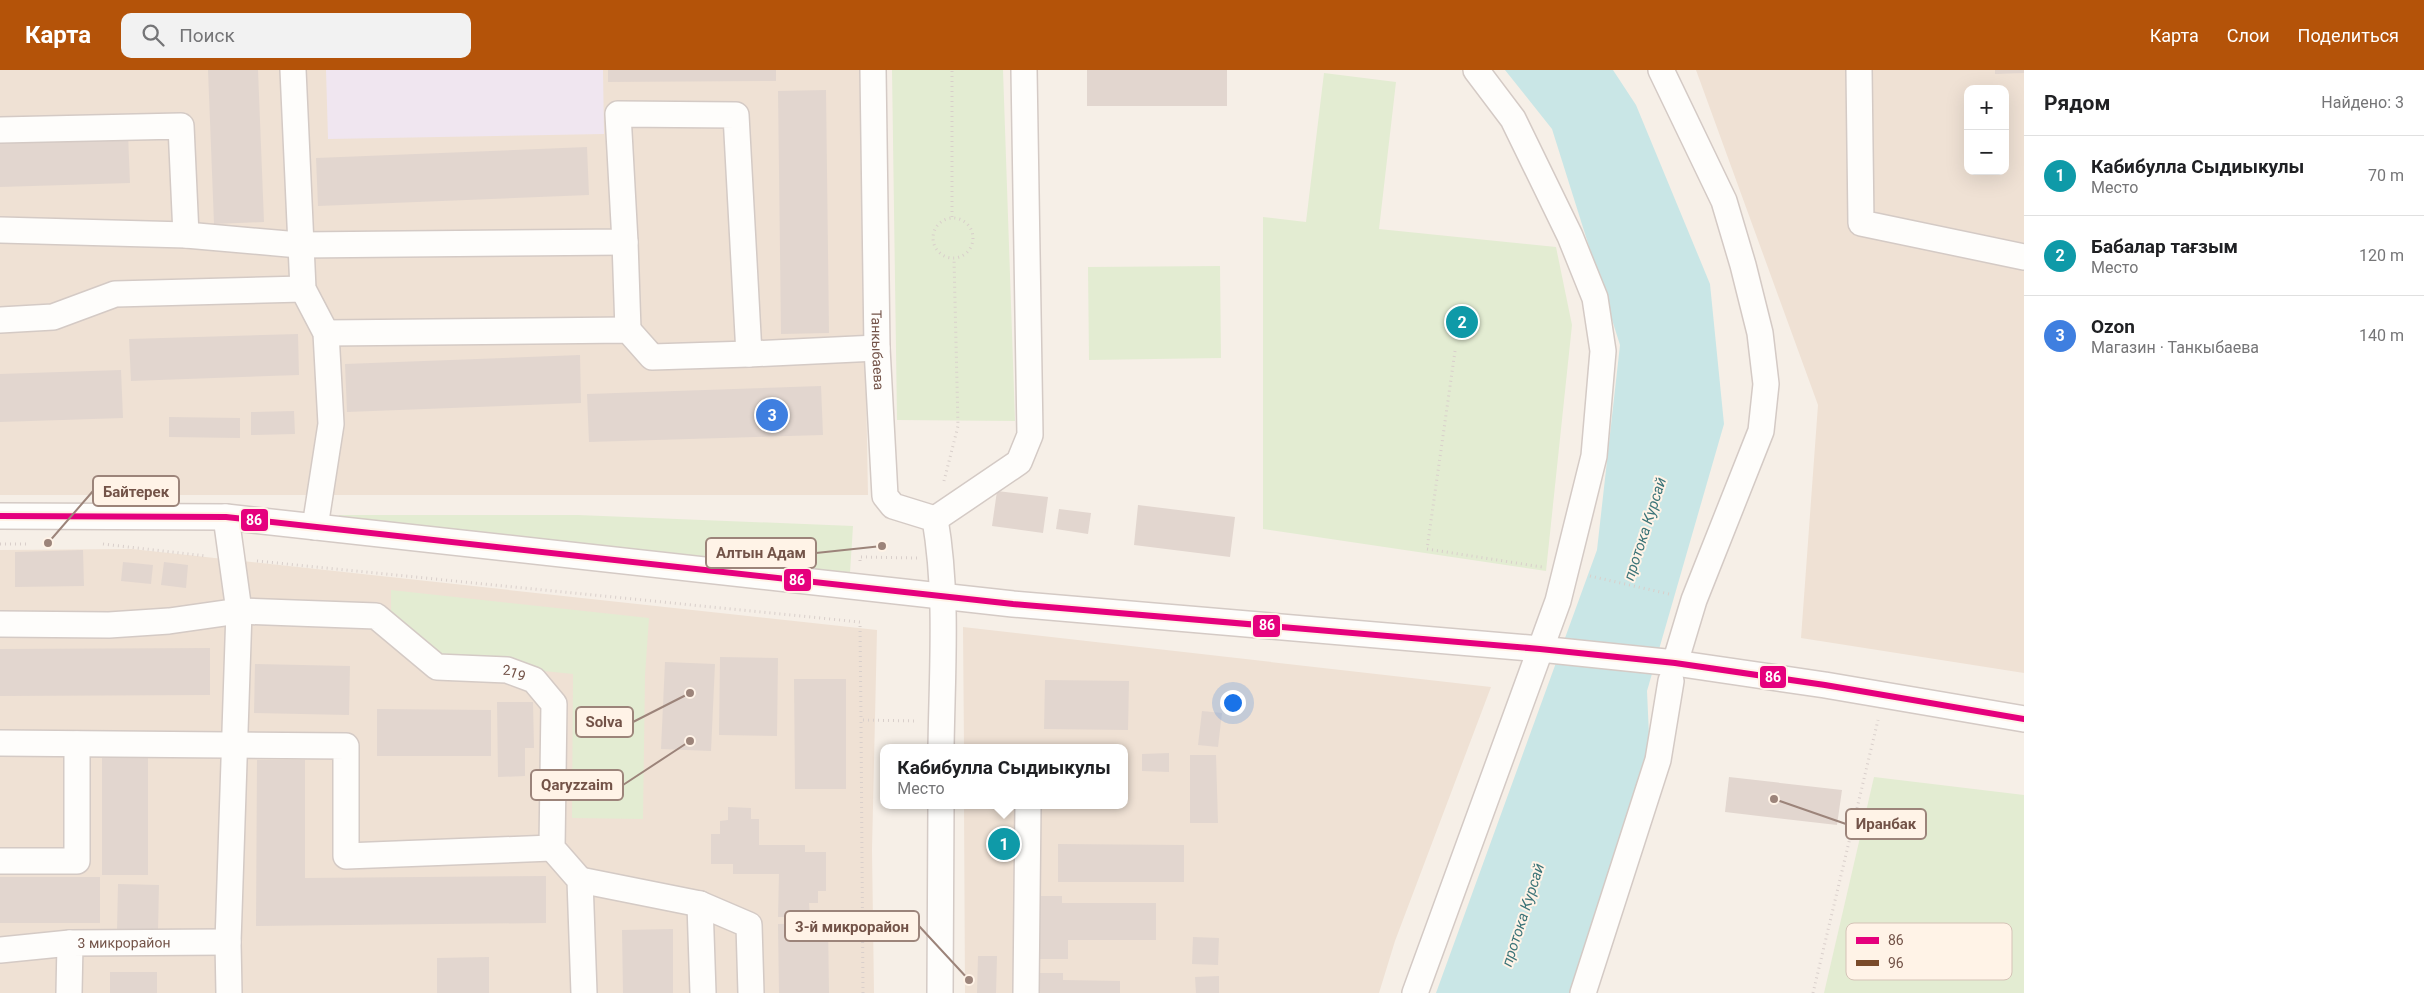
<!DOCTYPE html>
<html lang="ru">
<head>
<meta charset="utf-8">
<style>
  :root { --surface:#fff; --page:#f2f2f2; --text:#202124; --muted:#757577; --line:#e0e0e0; --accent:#b45309 }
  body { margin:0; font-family:Roboto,sans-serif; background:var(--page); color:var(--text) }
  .controls { position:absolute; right:15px; top:15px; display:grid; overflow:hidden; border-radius:10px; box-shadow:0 5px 20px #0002 }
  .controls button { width:45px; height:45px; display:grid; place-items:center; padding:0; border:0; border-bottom:1px solid var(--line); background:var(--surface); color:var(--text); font:25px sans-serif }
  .you { position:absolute; left:1232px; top:632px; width:18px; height:18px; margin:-12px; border:4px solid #fff; border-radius:50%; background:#1a73e8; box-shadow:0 0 0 8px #1a73e833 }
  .badge { display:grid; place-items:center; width:32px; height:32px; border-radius:50%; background:var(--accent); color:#fff; font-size:16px; font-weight:700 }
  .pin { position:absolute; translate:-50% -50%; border:2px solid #fff; box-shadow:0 1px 5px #0006 }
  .popup { position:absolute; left:880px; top:674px; width:248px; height:65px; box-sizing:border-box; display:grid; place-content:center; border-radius:10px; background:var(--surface); filter:drop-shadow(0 1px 4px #0005); font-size:16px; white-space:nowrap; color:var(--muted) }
  .popup b { font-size:19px; color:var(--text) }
  .popup::after { content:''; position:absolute; left:50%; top:100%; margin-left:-10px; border:10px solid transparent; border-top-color:var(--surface) }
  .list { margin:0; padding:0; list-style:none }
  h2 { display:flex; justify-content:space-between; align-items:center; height:65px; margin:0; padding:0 20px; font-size:21px }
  h2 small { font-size:16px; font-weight:400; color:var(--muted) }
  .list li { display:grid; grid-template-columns:32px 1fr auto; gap:15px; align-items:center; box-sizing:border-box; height:80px; padding:0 20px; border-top:1px solid var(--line) }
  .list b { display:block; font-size:19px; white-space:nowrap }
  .list p { margin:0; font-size:16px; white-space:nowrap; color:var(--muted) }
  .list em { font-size:16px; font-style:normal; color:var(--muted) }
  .icon { flex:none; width:28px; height:28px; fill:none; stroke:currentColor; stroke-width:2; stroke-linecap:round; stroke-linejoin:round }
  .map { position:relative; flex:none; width:2024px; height:923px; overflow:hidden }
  header { display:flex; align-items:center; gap:30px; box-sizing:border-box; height:70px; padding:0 25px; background:var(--accent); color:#fff }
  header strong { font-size:24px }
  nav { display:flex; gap:28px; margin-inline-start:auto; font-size:18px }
  .search { width:350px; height:45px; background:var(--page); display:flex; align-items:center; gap:12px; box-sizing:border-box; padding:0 18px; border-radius:10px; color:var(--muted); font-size:19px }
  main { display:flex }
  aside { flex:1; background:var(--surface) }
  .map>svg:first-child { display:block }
</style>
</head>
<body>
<header>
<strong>Карта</strong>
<div class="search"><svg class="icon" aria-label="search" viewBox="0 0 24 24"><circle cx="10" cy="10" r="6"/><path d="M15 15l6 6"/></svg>Поиск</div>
<nav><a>Карта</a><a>Слои</a><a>Поделиться</a></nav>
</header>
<main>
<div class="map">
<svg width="2024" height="923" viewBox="0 0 2024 923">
  <rect width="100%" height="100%" fill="#f6efe7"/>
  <g fill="#efe1d4" fill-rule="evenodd">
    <polygon points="0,0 860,0 868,425 0,425"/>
    <path d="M1696,0H2024V603L1801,568L1818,335ZM1968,19H2005V101H1968Z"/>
    <polygon points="132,479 877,560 872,780 874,923 0,923 0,480"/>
    <polygon points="963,557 1491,617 1395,871 1379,923 965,923 964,735 1124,735 1124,678 964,678"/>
  </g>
  <polygon fill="#f0e6f0" points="326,0 603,0 604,64 328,69"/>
  <g fill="#e3ecd2">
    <polygon points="892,0 1003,0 1015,351 897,350"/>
    <polygon points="1324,3 1396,12 1379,159 1556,177 1572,255 1546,501 1263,459 1263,147 1306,152"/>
    <polygon points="1220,196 1221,288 1089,290 1088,197"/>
    <polygon points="339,445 578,445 853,456 850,503 338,452"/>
    <polygon points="391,520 649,548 645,605 643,749 572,748 573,604 451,592 391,548"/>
    <polygon points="1874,707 2024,725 2024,923 1824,923"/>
  </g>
  <polygon fill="#c9e6e6" points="1505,0 1613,0 1636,35 1710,214 1724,354 1647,621 1650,687 1572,923 1436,923 1597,480 1620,275 1552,59"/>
  <g fill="#e2d6cf">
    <polygon points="208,0 258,0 264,152 214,154"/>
    <polygon points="608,0 776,0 776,11 608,12"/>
    <rect x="1087" y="0" width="140" height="36"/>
    <polygon points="1995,0 2024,0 2024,3 1995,4"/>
    <polygon points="826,20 829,263 781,264 778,21"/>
    <polygon points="128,64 130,113 0,117 0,69"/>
    <polygon points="587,77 589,125 318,136 316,88"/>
    <polygon points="298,264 299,305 131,311 129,269"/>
    <polygon points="580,285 581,333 347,342 345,294"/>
    <polygon points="121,300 123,348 0,352 0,304"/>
    <polygon points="821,316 823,365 589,372 587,324"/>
    <polygon points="294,341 295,364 251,365 251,342"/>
    <polygon points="169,347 240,348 240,368 169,367"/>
    <polygon points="997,421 1048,427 1043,463 992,456"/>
    <polygon points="1138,435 1235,447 1230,487 1134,475"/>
    <polygon points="1059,439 1091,443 1088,464 1056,459"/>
    <polygon points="83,480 84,516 15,517 15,482"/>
    <polygon points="123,492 153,495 151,514 121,511"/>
    <polygon points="164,492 188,495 186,518 161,515"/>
    <polygon points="210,578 210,625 0,626 0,579"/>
    <polygon points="720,587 778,588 777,666 719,665"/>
    <polygon points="665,592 715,594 711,681 661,679"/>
    <polygon points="255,594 350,596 349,645 254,643"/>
    <polygon points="794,609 846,609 846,719 795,719"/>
    <polygon points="1045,610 1129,611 1128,660 1044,659"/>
    <polygon points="497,632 533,632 534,678 525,678 525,706 498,707"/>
    <polygon points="377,639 491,640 491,686 377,686"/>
    <polygon points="1202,641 1222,643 1218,677 1198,675"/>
    <polygon points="1169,683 1169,702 1142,701 1142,684"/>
    <polygon points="1190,685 1216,685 1218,753 1190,753"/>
    <rect x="102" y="688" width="46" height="117"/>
    <polygon points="257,690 305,690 305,808 546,806 546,853 256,856"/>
    <polygon points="1729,707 1842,720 1837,755 1725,742"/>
    <polygon points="728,737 751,738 751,749 759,749 759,775 805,775 805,782 826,782 826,821 818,821 818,833 809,833 810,847 778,847 779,804 733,804 733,794 711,794 711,764 720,764 720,751 728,750"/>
    <polygon points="1058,774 1184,775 1184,812 1058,812"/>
    <rect x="0" y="807" width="100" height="46"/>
    <polygon points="118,814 159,815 158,861 117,861"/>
    <polygon points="1040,826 1062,826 1062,833 1156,833 1156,870 1068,870 1068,889 1040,889"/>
    <polygon points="828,853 829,923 779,923 778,854"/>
    <polygon points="673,859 673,923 623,923 622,860"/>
    <polygon points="1193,867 1219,868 1218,895 1192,894"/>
    <polygon points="978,886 997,886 996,923 977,923"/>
    <polygon points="489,887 489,923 437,923 437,888"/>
    <rect x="110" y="902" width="47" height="21"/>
    <polygon points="1040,903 1063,903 1063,910 1120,911 1120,923 1040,923"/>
    <polygon points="1219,906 1219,923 1196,923 1195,907"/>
  </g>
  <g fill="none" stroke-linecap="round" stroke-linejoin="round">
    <g stroke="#d4cac5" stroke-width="28">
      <g id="minor">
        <polyline points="293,0 303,219 326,263 331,354 315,457"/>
        <path id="s1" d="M873,0L877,278L885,426L893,436L935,449C948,524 942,602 941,678"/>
        <polyline points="1661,0 1724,131 1743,195 1760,263 1766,314 1761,361 1694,530 1675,593"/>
        <polyline points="1859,0 1861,153 2024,187"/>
        <polyline points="0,60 181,56 186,165"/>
        <polyline points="0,160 186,165 299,175 625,172 618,44 736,45 749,284 877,278"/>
        <polyline points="625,172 628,260"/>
        <polyline points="0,250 53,247 115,224 303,219"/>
        <polyline points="326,263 628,260 652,287 749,284"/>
        <polyline points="0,446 226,447 1013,534 1540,579 1675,593 1825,615 2024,649"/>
        <polyline points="226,447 239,541 228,872 229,923"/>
        <polyline points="935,449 1019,392 1030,365 1024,0"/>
        <path id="s2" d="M0,554L109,555L169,551L239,541L376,546L437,597L507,600L534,610L554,634L552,778L580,810L584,923"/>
        <polyline points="0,673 346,676 346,786 552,778"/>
        <polyline points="0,791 77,791 77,674"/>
        <polyline points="580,810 700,834 749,855 751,923"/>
        <polyline points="700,834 703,923"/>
        <polyline points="0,880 70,873"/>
        <path id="s3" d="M69,923L70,873L228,872"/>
        <polyline points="940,923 941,735"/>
        <polyline points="1026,923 1028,735"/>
        <polyline points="1415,923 1558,531 1594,386 1603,281 1595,228 1570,166 1513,49 1476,0"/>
        <polyline points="1583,923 1658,690 1671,611"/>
      </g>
    </g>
    <g stroke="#d9cfcb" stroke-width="3" stroke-dasharray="1 4" stroke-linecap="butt">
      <polyline points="952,147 952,0"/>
      <circle cx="953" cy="168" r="20"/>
      <polyline points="1455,281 1427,479 1542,497"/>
      <polyline points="944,411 958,356 954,189"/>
      <polyline points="0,474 27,474"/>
      <polyline points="103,474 206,486"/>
      <polyline points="257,491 860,552 861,650"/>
      <polyline points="860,491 860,487 917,488"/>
      <polyline points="1590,506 1669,524"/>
      <polyline points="863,923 861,650 917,651"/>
      <polyline points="1813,923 1878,650"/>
    </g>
    <use href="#minor" stroke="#fefdfb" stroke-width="25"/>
    <g stroke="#fff3e7" stroke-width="10">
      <polyline id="bus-1" points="0,446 226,447 1013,534 1540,579 1675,593 1825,615 2024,649"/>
    </g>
    <use href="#bus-1" stroke="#e5007d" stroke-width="6"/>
  </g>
  <g text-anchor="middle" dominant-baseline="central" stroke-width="4" stroke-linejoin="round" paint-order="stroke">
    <g font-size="14" fill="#735348" stroke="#fff3e7">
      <text stroke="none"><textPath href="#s1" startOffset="280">Танкыбаева</textPath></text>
      <text stroke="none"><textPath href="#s2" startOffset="534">219</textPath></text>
      <text stroke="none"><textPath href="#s3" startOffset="104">3 микрорайон</textPath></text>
    </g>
    <g font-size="15" font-style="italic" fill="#3c7478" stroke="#fff3e7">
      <text transform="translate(1645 459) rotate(-72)">протока Курсай</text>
      <text transform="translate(1523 845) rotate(-72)">протока Курсай</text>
    </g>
  </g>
  <rect x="1846" y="853" width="166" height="57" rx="8" fill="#fff3e7" stroke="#d5c3b7" stroke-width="1"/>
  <rect x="1856" y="867" width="23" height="7" fill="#e5007d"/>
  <rect x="1856" y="890" width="23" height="6" fill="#7a4b2a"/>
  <g font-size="14" fill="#735348">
    <text x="1888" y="875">86</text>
    <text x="1888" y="898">96</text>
  </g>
  <path fill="none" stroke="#9c847a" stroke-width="2" d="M48 473L93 421M882 476L816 483M690 623L633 652M690 671L623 715M1774 729L1846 754M969 910L919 856"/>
  <g fill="#9c847a" stroke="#fff3e7" stroke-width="2">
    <circle cx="48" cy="473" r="5"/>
    <circle cx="882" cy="476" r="5"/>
    <circle cx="690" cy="623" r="5"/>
    <circle cx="690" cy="671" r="5"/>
    <circle cx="1774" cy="729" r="5"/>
    <circle cx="969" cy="910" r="5"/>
  </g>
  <g fill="#fff3e7" stroke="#9c847a" stroke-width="2">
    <rect x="93" y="406" width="86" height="30" rx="5"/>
    <rect x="706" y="468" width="110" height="30" rx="5"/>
    <rect x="576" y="637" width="57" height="30" rx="5"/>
    <rect x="531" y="700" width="92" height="30" rx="5"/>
    <rect x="1846" y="739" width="80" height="30" rx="5"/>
    <rect x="785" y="841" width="134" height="30" rx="5"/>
  </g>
  <g font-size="15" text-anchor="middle" font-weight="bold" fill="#735348">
    <text x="136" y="427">Байтерек</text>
    <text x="761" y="488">Алтын Адам</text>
    <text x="604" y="657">Solva</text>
    <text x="577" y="720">Qaryzzaim</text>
    <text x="1886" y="759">Иранбак</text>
    <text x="852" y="862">3-й микрорайон</text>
  </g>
  <g stroke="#fff3e7" stroke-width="2">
    <rect x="240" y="438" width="29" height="24" rx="5" fill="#e5007d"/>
    <rect x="783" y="498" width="29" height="24" rx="5" fill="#e5007d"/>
    <rect x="1252" y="544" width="29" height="24" rx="5" fill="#e5007d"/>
    <rect x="1759" y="595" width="28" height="24" rx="5" fill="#e5007d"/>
  </g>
  <g font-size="14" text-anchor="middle" font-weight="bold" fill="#fff">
    <text x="254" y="455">86</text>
    <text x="797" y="515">86</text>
    <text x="1267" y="560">86</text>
    <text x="1773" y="612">86</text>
  </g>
</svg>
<div class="controls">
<button>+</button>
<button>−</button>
</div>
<div class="you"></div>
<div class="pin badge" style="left:1004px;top:774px;background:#0f9aa8">1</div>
<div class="popup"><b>Кабибулла Сыдиыкулы</b>Место</div>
<div class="pin badge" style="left:1462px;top:252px;background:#0f9aa8">2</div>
<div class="pin badge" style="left:772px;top:345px;background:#3f7fe0">3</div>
</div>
<aside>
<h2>Рядом<small>Найдено: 3</small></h2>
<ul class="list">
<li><span class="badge" style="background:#0f9aa8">1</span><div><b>Кабибулла Сыдиыкулы</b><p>Место</p></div><em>70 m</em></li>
<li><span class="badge" style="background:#0f9aa8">2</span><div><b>Бабалар тағзым</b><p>Место</p></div><em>120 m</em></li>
<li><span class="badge" style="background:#3f7fe0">3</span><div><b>Ozon</b><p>Магазин · Танкыбаева</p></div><em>140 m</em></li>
</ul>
</aside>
</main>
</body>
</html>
